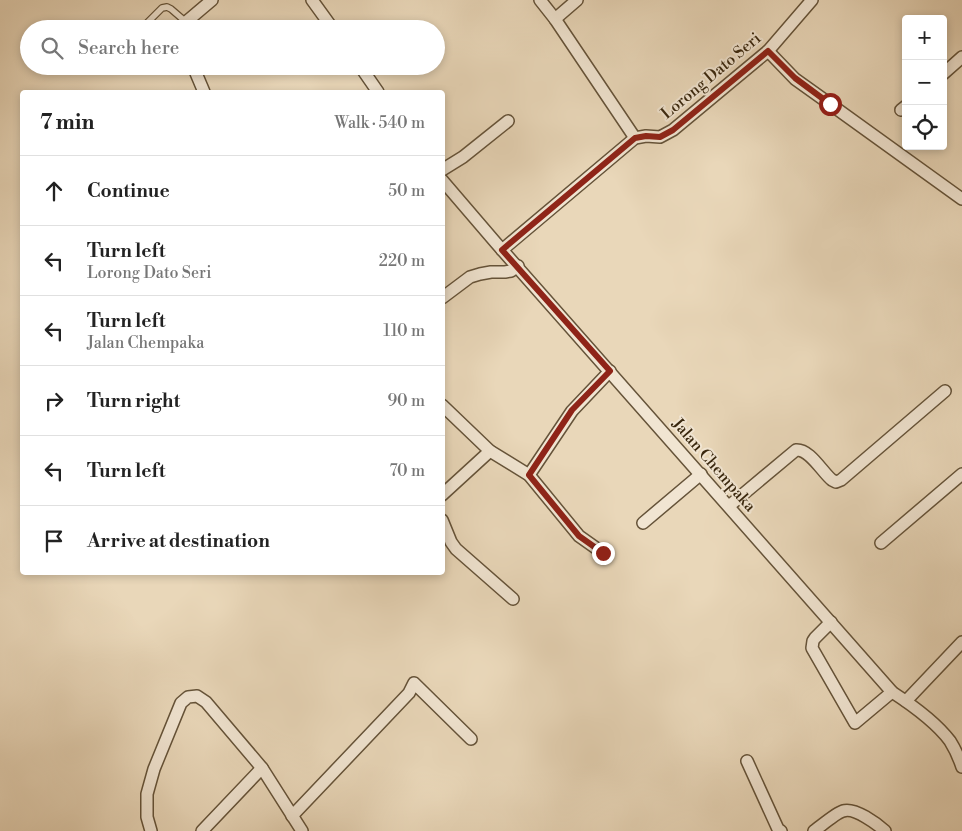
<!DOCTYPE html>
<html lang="en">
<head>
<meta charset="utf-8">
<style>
  :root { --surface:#fff; --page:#f2f2f2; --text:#222; --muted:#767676; --line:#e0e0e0 }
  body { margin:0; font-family:"Libre Bodoni",serif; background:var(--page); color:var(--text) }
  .controls { position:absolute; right:15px; top:15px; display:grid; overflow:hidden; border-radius:5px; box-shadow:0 2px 8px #0003 }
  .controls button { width:45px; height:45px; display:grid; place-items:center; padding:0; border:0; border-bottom:1px solid var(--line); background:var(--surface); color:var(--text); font:25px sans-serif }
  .stop { position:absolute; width:15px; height:15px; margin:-11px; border:4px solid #8f2418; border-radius:50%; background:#fff }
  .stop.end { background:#8f2418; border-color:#fff; box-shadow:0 1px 5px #0008 }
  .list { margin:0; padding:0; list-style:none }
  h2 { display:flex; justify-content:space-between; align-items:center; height:65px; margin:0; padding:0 20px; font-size:21px }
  h2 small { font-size:16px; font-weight:400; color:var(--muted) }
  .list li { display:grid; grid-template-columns:32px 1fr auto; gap:15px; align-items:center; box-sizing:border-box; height:70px; padding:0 20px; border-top:1px solid var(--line) }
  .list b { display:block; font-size:19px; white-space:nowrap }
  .list p { margin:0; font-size:16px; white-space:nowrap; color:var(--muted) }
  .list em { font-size:16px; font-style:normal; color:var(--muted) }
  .icon { flex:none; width:28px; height:28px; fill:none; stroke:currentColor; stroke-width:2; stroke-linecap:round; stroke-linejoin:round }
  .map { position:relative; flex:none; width:962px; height:831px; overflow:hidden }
  .search { position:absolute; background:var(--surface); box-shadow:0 2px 8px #0003; left:20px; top:20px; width:425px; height:55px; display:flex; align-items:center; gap:12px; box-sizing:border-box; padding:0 18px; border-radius:28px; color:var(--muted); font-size:19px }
  .panel { position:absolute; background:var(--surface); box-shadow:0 2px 8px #0003; left:20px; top:90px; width:425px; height:485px; border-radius:5px }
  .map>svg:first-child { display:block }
</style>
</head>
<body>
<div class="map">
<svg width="962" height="831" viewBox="0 0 962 831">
  <rect width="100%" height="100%" fill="#e9d7b9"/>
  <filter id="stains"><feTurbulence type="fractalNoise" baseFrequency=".004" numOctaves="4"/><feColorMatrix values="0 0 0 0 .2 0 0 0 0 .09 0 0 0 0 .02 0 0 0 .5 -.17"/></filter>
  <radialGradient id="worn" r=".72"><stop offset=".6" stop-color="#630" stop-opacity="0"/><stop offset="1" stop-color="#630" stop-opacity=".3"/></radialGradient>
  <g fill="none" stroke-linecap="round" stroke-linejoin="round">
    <g stroke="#655339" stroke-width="8">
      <polyline id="service" points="141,29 162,8 167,7 171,9 186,22"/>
    </g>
    <g stroke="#655339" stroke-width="14">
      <g id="minor">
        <polyline points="312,0 333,29"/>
        <polyline points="540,0 555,19 577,0"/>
        <polyline points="555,19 635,138"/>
        <polyline points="182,29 186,22 212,0"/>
        <polyline points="768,51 795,79 830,104 962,199"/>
        <polyline points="193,66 204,92"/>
        <polyline points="360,66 378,92"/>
        <polyline points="943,74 962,57"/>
        <polyline points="901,110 906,106"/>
        <polyline points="442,170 463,157 508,121"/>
        <path d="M442,180L496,243L892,692C912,705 935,721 950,741C955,749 959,758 962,767"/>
        <polyline points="502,250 635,138 646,136 660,137 673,130 768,51 812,0"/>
        <polyline points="442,298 470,277 480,274 491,272 505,272 511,271 518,266"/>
        <polyline points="442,405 490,451 529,475 579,536 603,553"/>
        <polyline points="529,475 572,411 610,371"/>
        <polyline points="442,495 490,451"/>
        <path d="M729,506L796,450C810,449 822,472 832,480L836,482L841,480L945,391"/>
        <polyline points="442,520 451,542 456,549 513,599"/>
        <polyline points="643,523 701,474"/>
        <polyline points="881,543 962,474"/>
        <polyline points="831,622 815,638 813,641 812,648 855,723 892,692"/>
        <polyline points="906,701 962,642"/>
        <polyline points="747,761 778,829 781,831"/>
        <polyline points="292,816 409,693 414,683 471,739"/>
        <polyline points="151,831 147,817 147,794 154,769 181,703 188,697 197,696 206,702 262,768 302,831"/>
        <polyline points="202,831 262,768"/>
        <path d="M814,831C821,826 836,813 843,811C855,807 877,824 885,831"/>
      </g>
    </g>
    <use href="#service" stroke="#f1e5d2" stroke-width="5.5"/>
    <use href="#minor" stroke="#f1e5d2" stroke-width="11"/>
  </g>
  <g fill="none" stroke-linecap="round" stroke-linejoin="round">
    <polyline stroke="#8f2418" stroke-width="6" points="603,553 579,536 529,475 572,410 610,371 502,250 635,138 646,136 660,137 673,130 768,51 795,78 830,104"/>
  </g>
  <g text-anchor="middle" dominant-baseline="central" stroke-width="4" stroke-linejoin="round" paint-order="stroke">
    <g font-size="16" fill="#39270e" stroke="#f1e5d2">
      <text transform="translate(711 76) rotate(-40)">Lorong Dato Seri</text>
      <text transform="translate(714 465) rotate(49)">Jalan Chempaka</text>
    </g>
  </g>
  <rect width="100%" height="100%" filter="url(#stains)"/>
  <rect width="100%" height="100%" fill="url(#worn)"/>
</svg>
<div class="controls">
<button>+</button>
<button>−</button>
<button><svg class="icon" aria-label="locate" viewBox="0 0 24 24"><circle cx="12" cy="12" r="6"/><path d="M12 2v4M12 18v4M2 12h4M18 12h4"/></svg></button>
</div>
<div class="stop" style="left:830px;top:104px"></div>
<div class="stop end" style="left:603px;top:553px"></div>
<div class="search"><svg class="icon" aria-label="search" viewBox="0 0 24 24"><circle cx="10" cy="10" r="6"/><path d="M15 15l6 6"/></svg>Search here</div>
<section class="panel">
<h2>7 min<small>Walk · 540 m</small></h2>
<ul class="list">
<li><svg class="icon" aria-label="ahead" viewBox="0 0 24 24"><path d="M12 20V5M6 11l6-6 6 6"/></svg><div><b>Continue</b></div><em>50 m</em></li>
<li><svg class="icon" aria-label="left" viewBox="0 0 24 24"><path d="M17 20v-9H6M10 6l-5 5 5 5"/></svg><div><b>Turn left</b><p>Lorong Dato Seri</p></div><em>220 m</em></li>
<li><svg class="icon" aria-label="left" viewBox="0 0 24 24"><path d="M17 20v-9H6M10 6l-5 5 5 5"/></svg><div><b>Turn left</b><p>Jalan Chempaka</p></div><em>110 m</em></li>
<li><svg class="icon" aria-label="right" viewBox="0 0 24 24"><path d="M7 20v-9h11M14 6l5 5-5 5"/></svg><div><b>Turn right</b></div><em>90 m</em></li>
<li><svg class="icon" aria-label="left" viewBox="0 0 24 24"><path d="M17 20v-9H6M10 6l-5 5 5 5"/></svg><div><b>Turn left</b></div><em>70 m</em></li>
<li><svg class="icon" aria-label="arrive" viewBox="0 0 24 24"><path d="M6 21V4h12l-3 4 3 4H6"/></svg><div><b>Arrive at destination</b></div></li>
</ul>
</section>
</div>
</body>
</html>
